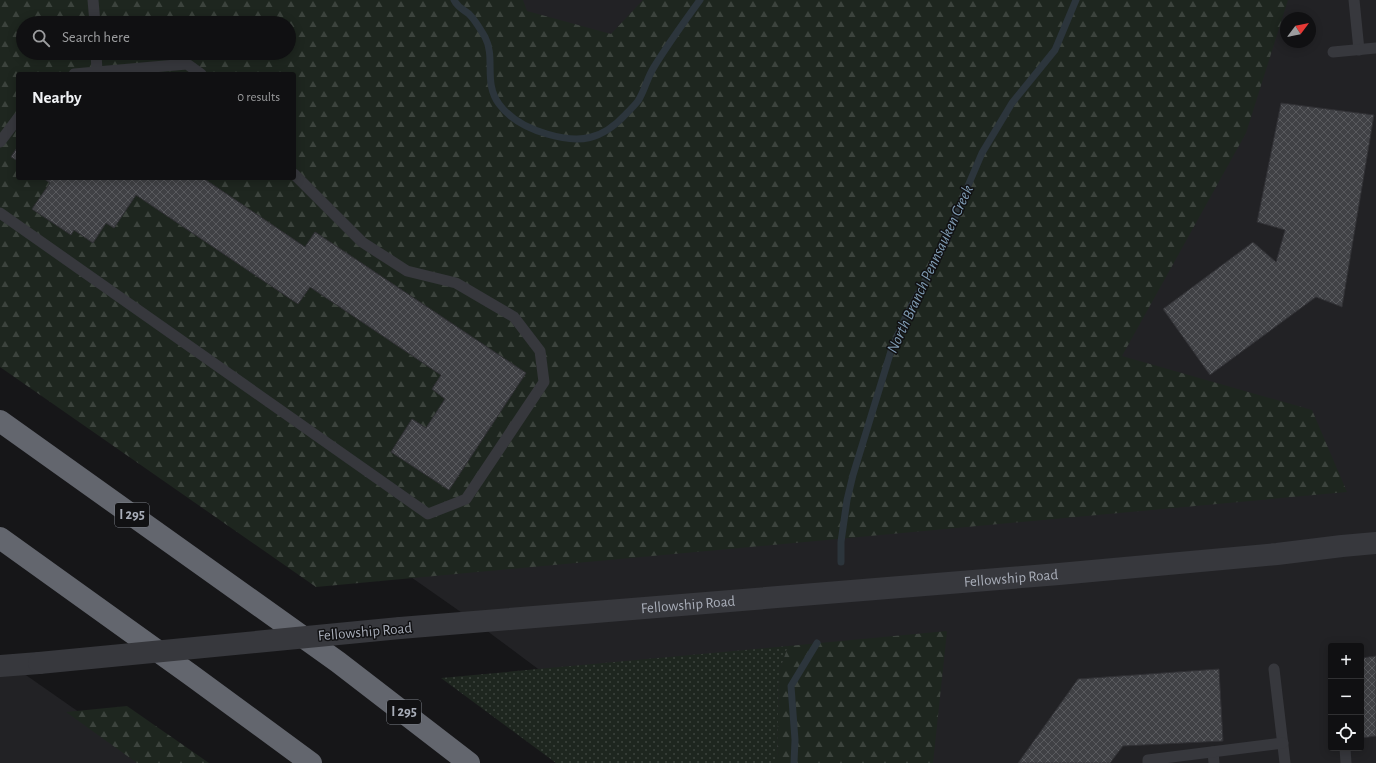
<!DOCTYPE html>
<html lang="en">
<head>
<meta charset="utf-8">
<style>
  :root { --surface:#101012; --page:#1e1e20; --text:#f1f3f6; --muted:#9c9d9f; --line:#303032 }
  body { margin:0; font-family:"Alegreya Sans",sans-serif; background:var(--page); color:var(--text) }
  .controls { position:absolute; right:12px; bottom:12px; display:grid; overflow:hidden; border-radius:4px; box-shadow:0 2px 10px #0003 }
  .controls button { width:36px; height:36px; display:grid; place-items:center; padding:0; border:0; border-bottom:1px solid var(--line); background:var(--surface); color:var(--text); font:20px sans-serif }
  .compass { position:absolute; left:1280px; top:12px; width:36px; height:36px; border-radius:50%; background:var(--surface); box-shadow:0 2px 10px #0003; rotate:58deg }
  .list { margin:0; padding:0; list-style:none }
  h2 { display:flex; justify-content:space-between; align-items:center; height:52px; margin:0; padding:0 16px; font-size:17px }
  h2 small { font-size:13px; font-weight:400; color:var(--muted) }
  .icon { flex:none; width:22px; height:22px; fill:none; stroke:currentColor; stroke-width:2; stroke-linecap:round; stroke-linejoin:round }
  .map { position:relative; flex:none; width:1376px; height:763px; overflow:hidden }
  .search { position:absolute; background:var(--surface); box-shadow:0 2px 10px #0003; left:16px; top:16px; width:280px; height:44px; display:flex; align-items:center; gap:10px; box-sizing:border-box; padding:0 14px; border-radius:22px; color:var(--muted); font-size:15px }
  .panel { position:absolute; background:var(--surface); box-shadow:0 2px 10px #0003; left:16px; top:72px; width:280px; height:108px; border-radius:4px }
  .map>svg:first-child { display:block }
</style>
</head>
<body>
<div class="map">
<svg width="1376" height="763" viewBox="0 0 1376 763">
  <defs>
    <pattern id="grass-dots" width="8" height="8" patternUnits="userSpaceOnUse"><rect width="8" height="8" fill="#1e261f"/><path d="M2 2h.1M6 6h.1" fill="none" stroke="#3c433d" stroke-width="1.8" stroke-linecap="round"/></pattern>
    <pattern id="forest-firs" width="22" height="20" patternUnits="userSpaceOnUse"><rect width="22" height="20" fill="#1e261f"/><path d="M5 1l3.5 6h-7zM16 11l3.5 6h-7z" fill="#3c433d"/></pattern>
    <pattern id="building-cross-hatch" width="8" height="8" patternUnits="userSpaceOnUse"><rect width="8" height="8" fill="#404145"/><path d="M0 0l8 8M0 8l8-8" fill="none" stroke="#595a5e"/></pattern>
  </defs>
  <rect width="100%" height="100%" fill="#161618"/>
  <g fill="#222225" fill-rule="evenodd">
    <path d="M0,0H1376V763H664L475,622L0,289ZM1286,18H1310V42H1286ZM23,23H289V53H23ZM18,74H294V178H18ZM1331,646H1361V748H1331Z"/>
    <polygon points="0,657 152,763 0,763"/>
  </g>
  <polygon fill="url(#grass-dots)" points="788,646 779,673 777,763 556,763 441,678"/>
  <g fill="url(#forest-firs)" fill-rule="evenodd">
    <path d="M0,0H523L527,11L611,34L643,0H1288L1246,133L1122,356L1312,410L1347,492L316,587L0,367ZM23,23H289V53H23ZM18,74H294V178H18Z"/>
    <polygon points="947,631 933,763 777,763 779,673 788,646"/>
    <polygon points="127,706 209,763 137,763 66,712"/>
  </g>
  <g fill="none" stroke-linecap="round" stroke-linejoin="round">
    <g stroke="#2c353c" stroke-width="7">
      <path d="M454,0C458,8 463,9 469,14C476,21 480,29 485,37C496,58 483,82 499,104C510,119 529,129 547,134C580,144 602,140 626,114C630,110 635,105 638,101C645,90 647,78 654,67C668,44 684,22 700,0"/>
      <polyline points="841,562 841,542 847,500 853,475 891,351 906,316 947,240 956,214 982,153 1012,103 1055,50 1076,0"/>
      <polyline points="794,763 795,740 791,686 817,643"/>
    </g>
  </g>
  <g fill="url(#building-cross-hatch)" stroke="#303034">
    <polygon points="1281,103 1374,115 1342,307 1316,297 1210,375 1163,309 1253,242 1276,262 1285,230 1257,222"/>
    <polygon points="18,146 18,161 11,157"/>
    <polygon points="43,178 203,178 305,247 315,232 526,373 449,490 391,452 412,419 426,428 445,399 432,389 441,375 310,287 298,304 136,195 114,228 106,223 93,243 74,230 71,235 32,209 50,183"/>
    <polygon points="1376,656 1376,736 1362,738 1361,658"/>
    <polygon points="1219,669 1223,741 1123,746 1110,763 1018,763 1078,679"/>
  </g>
  <g fill="none" stroke-linecap="round" stroke-linejoin="round">
    <g stroke="#37383d" stroke-width="11">
      <polyline points="93,0 95,23"/>
      <polyline points="1354,0 1359,50"/>
      <polyline points="1333,52 1376,48"/>
      <polyline points="96,53 97,71"/>
      <polyline points="74,74 187,64 201,74"/>
      <polyline points="0,142 18,118"/>
      <polyline points="0,213 428,514 466,499 544,382 540,351 514,317 456,283 407,271 362,242 294,174"/>
      <polyline points="1274,669 1285,763"/>
      <polyline points="1345,748 1346,763"/>
      <polyline points="1213,752 1214,763"/>
      <polyline points="1148,763 1148,760 1283,743"/>
    </g>
    <g stroke="#37383d" stroke-width="22">
      <path id="s1" d="M400,628L1059,574L1277,554L1342,546L1376,543"/>
      <polyline points="0,666 39,663"/>
    </g>
    <g stroke="#63666e" stroke-width="22">
      <polyline points="0,421 338,662 469,763"/>
      <polyline points="0,538 191,675 311,763"/>
    </g>
    <polyline stroke="#37383d" stroke-width="22" points="39,663 400,628"/>
  </g>
  <g text-anchor="middle" dominant-baseline="central" stroke-width="3" stroke-linejoin="round" paint-order="stroke">
    <g fill="#111113" stroke="#7b7e86" stroke-width="1">
      <rect x="115" y="503" width="34" height="24" rx="3"/>
      <rect x="387" y="700" width="34" height="24" rx="3"/>
    </g>
    <g font-size="14" font-weight="bold" fill="#a8adb8">
      <text x="132" y="515">I 295</text>
      <text x="404" y="712">I 295</text>
    </g>
    <g font-size="15" fill="#a8adb8" stroke="#111113">
      <text stroke="none"><textPath href="#s1" startOffset="613">Fellowship Road</textPath></text>
      <text stroke="none"><textPath href="#s1" startOffset="289">Fellowship Road</textPath></text>
      <text transform="translate(365 632) rotate(-5)">Fellowship Road</text>
    </g>
    <g font-size="16" font-style="italic" fill="#7f9bb3" stroke="#111113">
      <text transform="translate(930 269) rotate(-65)">North Branch Pennsauken Creek</text>
    </g>
  </g>
</svg>
<div class="controls">
<button>+</button>
<button>−</button>
<button><svg class="icon" aria-label="locate" viewBox="0 0 24 24"><circle cx="12" cy="12" r="6"/><path d="M12 2v4M12 18v4M2 12h4M18 12h4"/></svg></button>
</div>
<svg class="compass" viewBox="-18 -18 36 36"><path d="M0-13l5 13h-10z" fill="#e53935"/><path d="M0 13l5-13h-10z" fill="#9c9d9f"/></svg>
<div class="search"><svg class="icon" aria-label="search" viewBox="0 0 24 24"><circle cx="10" cy="10" r="6"/><path d="M15 15l6 6"/></svg>Search here</div>
<section class="panel">
<h2>Nearby<small>0 results</small></h2>
<ul class="list">
</ul>
</section>
</div>
</body>
</html>
